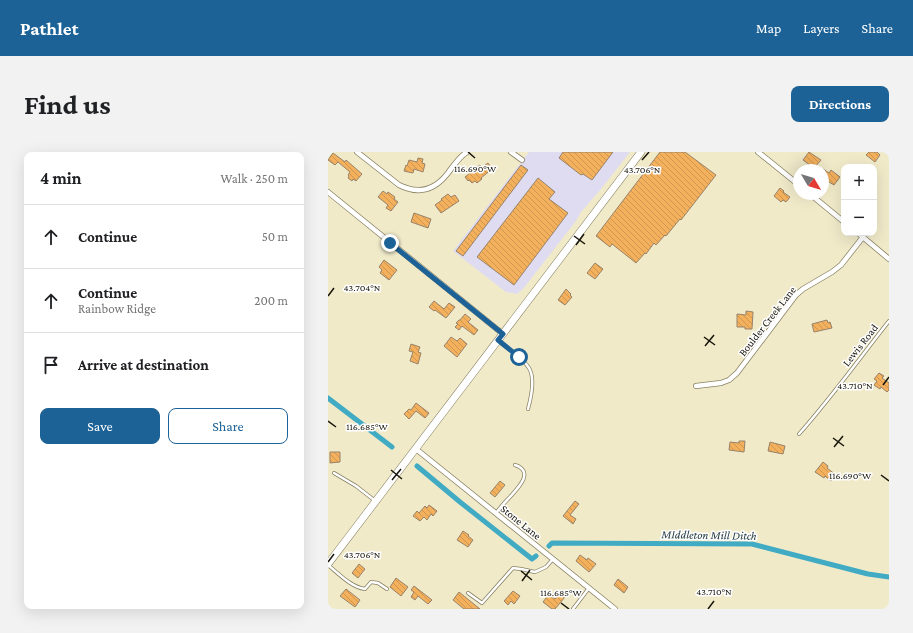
<!DOCTYPE html>
<html lang="en">
<head>
<meta charset="utf-8">
<style>
  :root { --surface:#fff; --page:#f2f2f2; --text:#202124; --muted:#757577; --line:#e0e0e0; --accent:#1d6297 }
  body { margin:0; font-family:"Crimson Pro",serif; background:var(--page); color:var(--text) }
  .controls { position:absolute; right:12px; top:12px; display:grid; overflow:hidden; border-radius:8px; box-shadow:0 4px 16px #0002 }
  .controls button { width:36px; height:36px; display:grid; place-items:center; padding:0; border:0; border-bottom:1px solid var(--line); background:var(--surface); color:var(--text); font:20px sans-serif }
  .compass { position:absolute; left:465px; top:12px; width:36px; height:36px; border-radius:50%; background:var(--surface); box-shadow:0 4px 16px #0002; rotate:128deg }
  .stop { position:absolute; width:12px; height:12px; margin:-9px; border:3px solid #1d6297; border-radius:50%; background:#fff }
  .stop.end { background:#1d6297; border-color:#fff; box-shadow:0 1px 4px #0008 }
  .list { margin:0; padding:0; list-style:none }
  h2 { display:flex; justify-content:space-between; align-items:center; height:52px; margin:0; padding:0 16px; font-size:17px }
  h2 small { font-size:13px; font-weight:400; color:var(--muted) }
  .list li { display:grid; grid-template-columns:26px 1fr auto; gap:12px; align-items:center; box-sizing:border-box; height:64px; padding:0 16px; border-top:1px solid var(--line) }
  .list b { display:block; font-size:15px; white-space:nowrap }
  .list p { margin:0; font-size:13px; white-space:nowrap; color:var(--muted) }
  .list em { font-size:13px; font-style:normal; color:var(--muted) }
  .actions { display:flex; gap:8px; padding:12px 16px }
  .actions a { flex:1; padding:9px 0; border:1px solid var(--accent); border-radius:8px; text-align:center; font-size:14px; color:var(--accent) }
  .actions .main { background:var(--accent); color:#fff }
  .icon { flex:none; width:22px; height:22px; fill:none; stroke:currentColor; stroke-width:2; stroke-linecap:round; stroke-linejoin:round }
  .map { position:relative; flex:none; width:561px; height:457px; overflow:hidden; border-radius:8px }
  header { display:flex; align-items:center; gap:24px; box-sizing:border-box; height:56px; padding:0 20px; background:var(--accent); color:#fff }
  header strong { font-size:19px }
  nav { display:flex; gap:22px; margin-inline-start:auto; font-size:14px }
  .intro { display:flex; align-items:center; justify-content:space-between; box-sizing:border-box; height:96px; padding:0 24px }
  h1 { margin:0; font-size:28px }
  .button { padding:10px 18px; border-radius:8px; background:var(--accent); color:#fff; font-size:14px; font-weight:700 }
  main { display:flex; gap:24px; padding:0 24px }
  aside { flex:1; background:var(--surface); border-radius:8px; box-shadow:0 4px 16px #0002 }
  .map>svg:first-child { display:block }
</style>
</head>
<body>
<header>
<strong>Pathlet</strong>
<nav><a>Map</a><a>Layers</a><a>Share</a></nav>
</header>
<div class="intro"><h1>Find us</h1><a class="button">Directions</a></div>
<main>
<aside>
<h2>4 min<small>Walk · 250 m</small></h2>
<ul class="list">
<li><svg class="icon" aria-label="ahead" viewBox="0 0 24 24"><path d="M12 20V5M6 11l6-6 6 6"/></svg><div><b>Continue</b></div><em>50 m</em></li>
<li><svg class="icon" aria-label="ahead" viewBox="0 0 24 24"><path d="M12 20V5M6 11l6-6 6 6"/></svg><div><b>Continue</b><p>Rainbow Ridge</p></div><em>200 m</em></li>
<li><svg class="icon" aria-label="arrive" viewBox="0 0 24 24"><path d="M6 21V4h12l-3 4 3 4H6"/></svg><div><b>Arrive at destination</b></div></li>
</ul>
<div class="actions"><a class="main">Save</a><a>Share</a></div>
</aside>
<div class="map">
<svg width="561" height="457" viewBox="0 0 561 457">
  <defs>
    <pattern id="building-back-hatch" width="6" height="6" patternUnits="userSpaceOnUse"><rect width="6" height="6" fill="#f3b05d"/><path d="M-1 5l2 2M0 0l6 6M5-1l2 2" fill="none" stroke="#d09650"/></pattern>
  </defs>
  <rect width="100%" height="100%" fill="#f0eac9"/>
  <polygon fill="#dfdcf2" points="201,0 302,0 273,37 253,60 248,69 195,137 189,142 178,140 125,99"/>
  <g fill="none" stroke-linecap="round" stroke-linejoin="round">
    <g stroke="#42abc4" stroke-width="5">
      <polyline points="0,246 64,295"/>
      <polyline points="89,314 132,350 204,407 208,404"/>
      <polyline points="221,394 224,391 424,392 540,422 561,425"/>
    </g>
  </g>
  <g fill="url(#building-back-hatch)" stroke="#98836a">
    <polygon points="235,0 285,0 264,28 255,22 253,23 231,6"/>
    <polygon points="332,0 357,0 388,23 353,68 352,67 338,84 337,83 328,93 326,91 318,102 317,101 308,111 284,92 282,95 268,84"/>
    <polygon points="481,0 493,8 486,16 475,8"/>
    <polygon points="541,0 549,0 552,3 547,10 538,3"/>
    <polygon points="5,1 17,10 18,8 34,22 28,29 25,27 24,29 20,26 21,24 20,23 22,20 10,10 7,13 0,8"/>
    <polygon points="90,6 95,7 94,11 97,12 95,20 86,17 85,21 76,19 78,13 79,14 81,8 89,10"/>
    <polygon points="160,11 164,17 153,26 154,27 149,31 147,29 144,31 141,28 140,29 137,25 152,13 154,15"/>
    <polygon points="193,13 200,18 135,104 128,99"/>
    <polygon points="495,17 501,21 503,18 512,25 506,33 501,30 499,31 495,28"/>
    <polygon points="210,26 227,40 221,47 240,61 186,133 149,105"/>
    <polygon points="452,36 456,39 455,40 462,45 458,50 455,48 453,50 446,44"/>
    <polygon points="55,39 59,42 60,40 67,45 66,47 70,50 63,59 58,56 60,53 50,45"/>
    <polygon points="120,42 123,45 127,43 131,49 113,61 107,53 114,48 113,47"/>
    <polygon points="86,61 103,67 100,76 83,70"/>
    <polygon points="56,108 69,118 61,128 52,121 54,118 51,115"/>
    <polygon points="267,111 275,117 267,127 259,121"/>
    <polygon points="238,137 243,142 242,143 244,145 237,153 230,148"/>
    <polygon points="106,149 116,157 121,151 127,155 118,166 107,158 106,159 101,155"/>
    <polygon points="418,159 425,160 424,177 417,177 417,175 409,175 409,162 418,163"/>
    <polygon points="137,162 143,167 140,170 150,178 146,183 134,174 131,178 127,175 130,172 128,171 131,168 132,168"/>
    <polygon points="499,168 500,171 502,170 504,176 486,180 484,172"/>
    <polygon points="123,185 129,189 132,186 139,192 129,205 116,194"/>
    <polygon points="83,192 92,195 90,200 93,201 90,212 82,209 85,200 81,199"/>
    <polygon points="551,221 556,224 554,226 561,231 561,238 559,240 553,235 552,237 546,233 549,229 546,227"/>
    <polygon points="88,251 101,261 97,266 88,259 81,267 76,262 81,257 83,258"/>
    <polygon points="411,289 417,289 416,300 401,298 402,290 411,291"/>
    <polygon points="442,290 457,294 455,302 440,299"/>
    <polygon points="2,300 12,300 12,310 2,311"/>
    <polygon points="495,310 500,314 499,316 508,323 503,329 497,324 496,326 487,320"/>
    <polygon points="172,329 177,333 167,345 162,341"/>
    <polygon points="247,349 251,352 242,363 248,367 245,372 235,364"/>
    <polygon points="101,353 109,359 105,364 103,362 99,368 96,365 92,369 85,364 89,359 91,361 97,354 99,356"/>
    <polygon points="135,379 141,383 140,384 145,388 140,395 129,388"/>
    <polygon points="252,403 259,408 260,406 268,412 261,420 248,409"/>
    <polygon points="31,412 37,417 30,426 24,421"/>
    <polygon points="68,426 80,435 73,444 62,435"/>
    <polygon points="290,427 300,435 296,441 286,433"/>
    <polygon points="86,434 104,448 100,452 90,444 87,448 83,445 86,440 83,438"/>
    <polygon points="18,437 32,448 27,455 12,444"/>
    <polygon points="185,439 192,444 186,452 183,449 180,453 176,449"/>
    <polygon points="131,440 152,457 136,457 125,448"/>
    <polygon points="232,441 237,445 227,457 224,457 215,450 221,442 227,447"/>
  </g>
  <g fill="none" stroke-linecap="round" stroke-linejoin="round">
    <g stroke="#888264" stroke-width="4">
      <g id="service">
        <path d="M170,189C180,196 195,206 201,216C207,226 203,246 200,257"/>
        <path d="M471,282C503,246 531,207 561,169"/>
        <polyline points="6,321 28,334 46,348"/>
        <path d="M168,361C172,356 176,351 181,346C188,338 208,320 187,313"/>
        <path d="M0,413C11,422 23,435 37,437L43,430L50,431L59,437"/>
        <polyline points="140,441 154,451 185,416 193,417 207,420 218,415 225,407"/>
        <polyline points="245,457 261,436"/>
      </g>
    </g>
    <g stroke="#888264" stroke-width="6">
      <g id="minor">
        <path d="M29,0L71,33C91,43 107,38 120,21C126,13 131,5 139,0"/>
        <polyline points="183,0 194,8"/>
        <polyline points="430,0 471,33"/>
        <polyline points="0,40 175,182"/>
        <polyline points="482,42 516,70"/>
        <polyline points="530,81 561,107"/>
        <polyline points="368,234 393,231 401,228 409,221 468,143 475,137 504,120 513,113 535,85"/>
        <polyline points="88,297 287,457"/>
      </g>
    </g>
    <g stroke="#888264" stroke-width="8">
      <polyline id="primary" points="0,412 313,0"/>
    </g>
    <use href="#service" stroke="#fff" stroke-width="2.5"/>
    <use href="#minor" stroke="#fff" stroke-width="4.5"/>
    <use href="#primary" stroke="#fff" stroke-width="7"/>
  </g>
  <g fill="none" stroke-linecap="round" stroke-linejoin="round">
    <polyline stroke="#1d6297" stroke-width="5" points="62,91 175,182 170,188 191,205"/>
  </g>
  <path fill="none" stroke="#18150a" stroke-width="1.5" d="M140,0L147,6M314,8L321,0M246,84L257,92M248,93L256,82M0,144L6,136M376,185L387,193M377,194L386,183M555,233L561,225M0,269L8,275M505,286L516,294M506,295L515,284M63,318L74,327M553,323L561,329M64,328L73,317M0,410L6,402M193,419L204,428M194,429L202,418M233,451L241,457M380,457L386,449"/>
  <g text-anchor="middle" dominant-baseline="central" stroke-width="3" stroke-linejoin="round" paint-order="stroke">
    <g font-size="11" fill="#18150a" stroke="#fff">
      <text transform="translate(439 169) rotate(-52)">Boulder Creek Lane</text>
      <text transform="translate(532 193) rotate(-52)">Lewis Road</text>
      <text transform="translate(193 370) rotate(39)">Stone Lane</text>
    </g>
    <g font-size="12" font-style="italic" fill="#233b41" stroke="#fff">
      <text transform="translate(381 383) rotate(1)">MIddleton Mill Ditch</text>
    </g>
  </g>
  <g font-size="10" text-anchor="middle" fill="#18150a" stroke="#fff" stroke-width="3" stroke-linejoin="round" paint-order="stroke">
    <text x="147" y="20">116.690°W</text>
    <text x="314" y="21">43.706°N</text>
    <text x="34" y="139">43.704°N</text>
    <text x="527" y="237">43.710°N</text>
    <text x="39" y="278">116.685°W</text>
    <text x="522" y="327">116.690°W</text>
    <text x="34" y="406">43.706°N</text>
    <text x="386" y="443">43.710°N</text>
    <text x="233" y="444">116.685°W</text>
  </g>
</svg>
<div class="controls">
<button>+</button>
<button>−</button>
</div>
<svg class="compass" viewBox="-18 -18 36 36"><path d="M0-13l5 13h-10z" fill="#e53935"/><path d="M0 13l5-13h-10z" fill="#757577"/></svg>
<div class="stop" style="left:191px;top:205px"></div>
<div class="stop end" style="left:62px;top:91px"></div>
</div>
</main>
</body>
</html>
